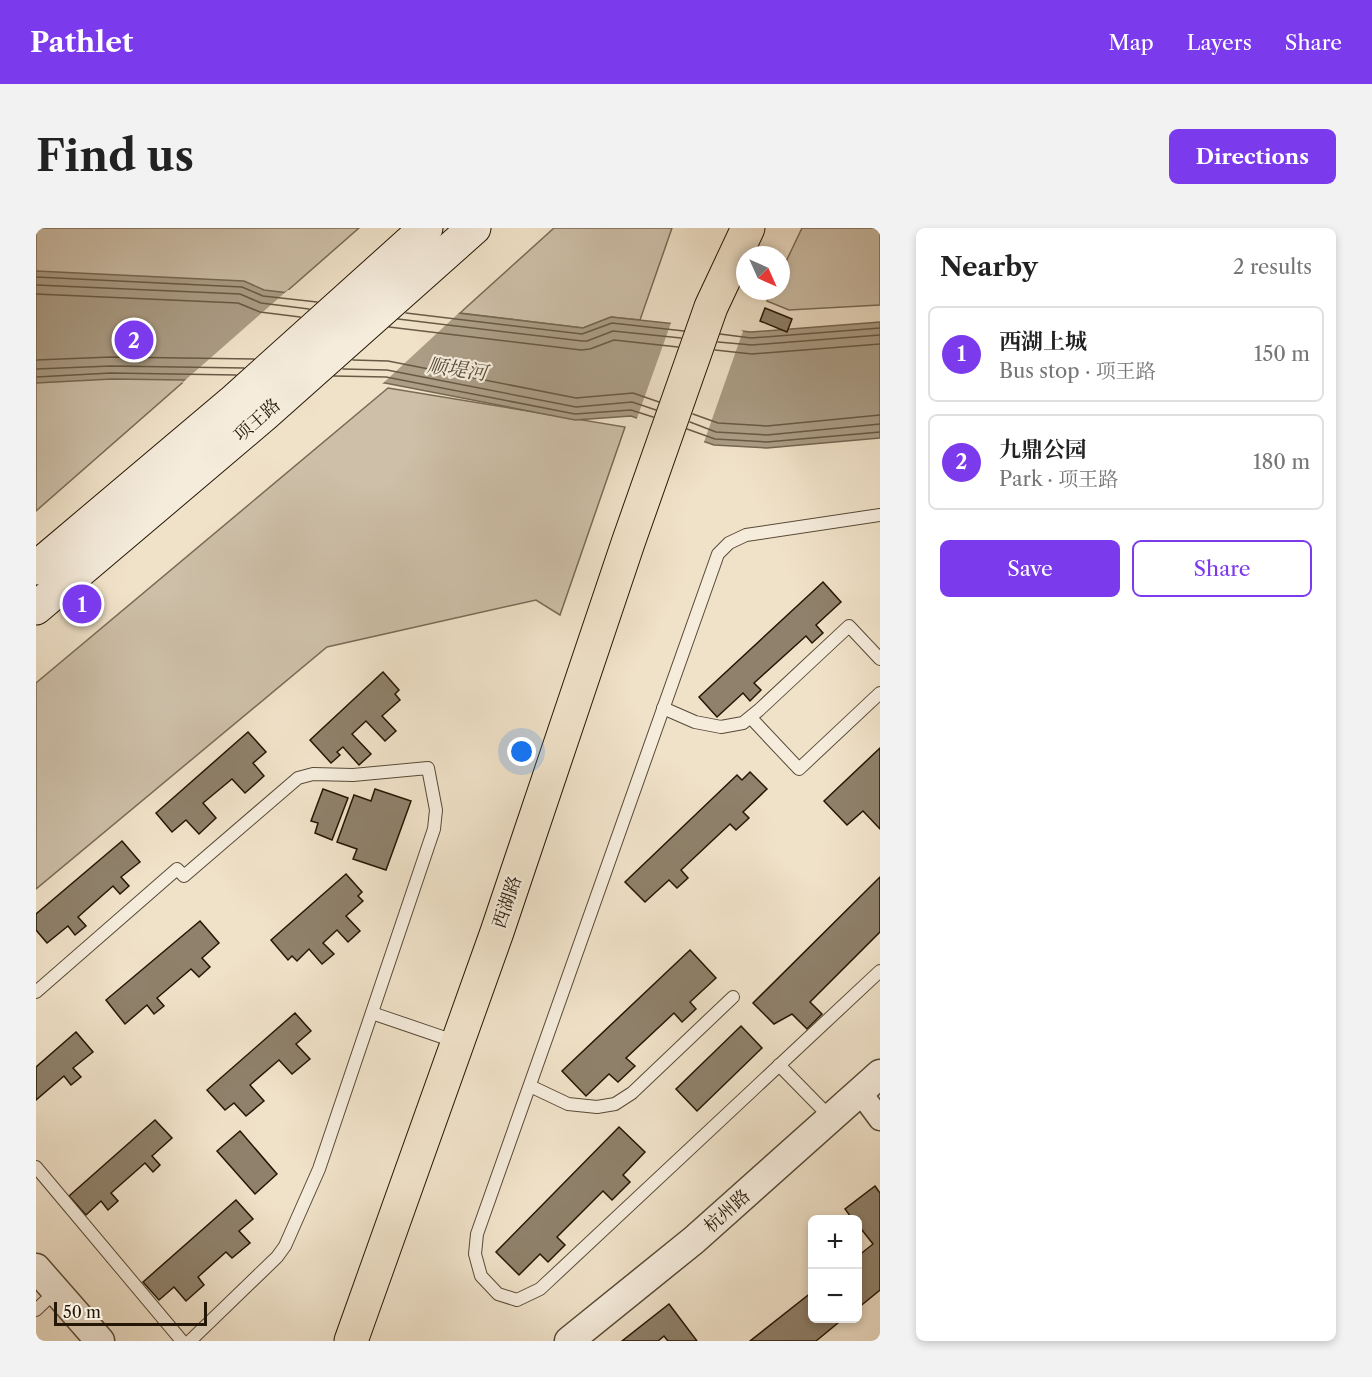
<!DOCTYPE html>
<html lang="en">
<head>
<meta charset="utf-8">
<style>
  :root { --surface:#fff; --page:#f2f2f2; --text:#222; --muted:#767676; --line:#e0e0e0; --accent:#7c3aed }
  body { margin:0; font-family:"Libre Caslon Text","Noto Serif SC",serif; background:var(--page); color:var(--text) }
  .controls { position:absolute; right:18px; bottom:18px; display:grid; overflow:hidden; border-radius:9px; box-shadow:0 3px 9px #0003 }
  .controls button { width:54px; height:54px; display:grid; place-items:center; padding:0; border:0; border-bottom:2px solid var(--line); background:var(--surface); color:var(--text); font:30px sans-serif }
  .compass { position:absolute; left:700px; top:18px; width:54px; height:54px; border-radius:50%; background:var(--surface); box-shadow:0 3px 9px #0003; rotate:135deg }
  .scale { position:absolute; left:18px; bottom:15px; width:153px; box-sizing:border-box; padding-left:6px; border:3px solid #251705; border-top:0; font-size:16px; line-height:21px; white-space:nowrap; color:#251705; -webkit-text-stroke:4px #f5ecdc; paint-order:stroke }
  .you { position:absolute; left:486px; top:524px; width:21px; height:21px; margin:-15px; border:4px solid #fff; border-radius:50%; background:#1a73e8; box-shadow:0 0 0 9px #1a73e833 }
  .badge { display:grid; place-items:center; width:39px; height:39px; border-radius:50%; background:var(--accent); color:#fff; font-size:20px; font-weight:700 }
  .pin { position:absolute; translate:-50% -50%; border:3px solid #fff; box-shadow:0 2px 6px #0006 }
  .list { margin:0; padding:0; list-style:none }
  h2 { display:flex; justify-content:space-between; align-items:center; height:78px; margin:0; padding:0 24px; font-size:26px }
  h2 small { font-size:20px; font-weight:400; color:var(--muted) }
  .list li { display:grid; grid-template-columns:39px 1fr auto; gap:18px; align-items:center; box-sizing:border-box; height:96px; margin:0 12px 12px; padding:0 12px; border:2px solid var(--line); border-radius:9px }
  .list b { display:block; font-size:22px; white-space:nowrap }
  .list p { margin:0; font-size:20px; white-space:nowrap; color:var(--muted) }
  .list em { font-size:20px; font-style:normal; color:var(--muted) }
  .actions { display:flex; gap:12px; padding:18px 24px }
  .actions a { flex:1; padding:14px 0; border:2px solid var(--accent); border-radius:9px; text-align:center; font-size:21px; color:var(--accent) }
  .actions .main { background:var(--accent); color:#fff }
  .map { position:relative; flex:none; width:844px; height:1113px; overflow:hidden; border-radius:9px }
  header { display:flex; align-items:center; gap:36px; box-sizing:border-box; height:84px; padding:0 30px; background:var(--accent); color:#fff }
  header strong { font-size:28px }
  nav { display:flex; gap:33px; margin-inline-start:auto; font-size:21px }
  .intro { display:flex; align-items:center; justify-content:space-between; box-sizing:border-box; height:144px; padding:0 36px }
  h1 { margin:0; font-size:42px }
  .button { padding:15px 27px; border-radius:9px; background:var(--accent); color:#fff; font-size:21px; font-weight:700 }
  main { display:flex; gap:36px; padding:0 36px }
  aside { flex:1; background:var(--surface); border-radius:9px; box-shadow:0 3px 9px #0003 }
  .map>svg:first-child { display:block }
</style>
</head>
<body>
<header>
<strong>Pathlet</strong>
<nav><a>Map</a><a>Layers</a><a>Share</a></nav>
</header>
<div class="intro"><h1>Find us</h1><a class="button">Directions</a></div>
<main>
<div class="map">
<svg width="844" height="1113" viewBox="0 0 844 1113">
  <rect width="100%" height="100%" fill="#f0e2c9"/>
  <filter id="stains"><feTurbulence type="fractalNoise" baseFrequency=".00333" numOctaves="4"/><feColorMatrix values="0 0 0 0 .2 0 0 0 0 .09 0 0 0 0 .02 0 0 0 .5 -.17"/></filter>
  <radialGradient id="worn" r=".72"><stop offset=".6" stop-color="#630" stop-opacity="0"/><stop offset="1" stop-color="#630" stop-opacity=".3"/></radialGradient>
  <g fill="#cdbfa8" stroke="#796b56" stroke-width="1.5">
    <polygon points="0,0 323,0 0,283"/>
    <polygon points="518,0 636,0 604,92 575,89 547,100 424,85"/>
    <polygon points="766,0 844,0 844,77 753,82 731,73 736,63 745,63 745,44"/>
    <polygon points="352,160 589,199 524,387 500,372 291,419 0,661 0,455"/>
  </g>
  <polygon fill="#ab9d86" stroke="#756752" stroke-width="1.5" points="0,43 208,53 228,62 547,100 575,89 715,104 844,94 844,210 731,220 678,217 595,188 539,192 349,155 76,151 0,155"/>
  <g fill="#f0e2c9">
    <polygon points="252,62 426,82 344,158 146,155"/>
    <polygon points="636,92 693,98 707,103 667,217 600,193"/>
  </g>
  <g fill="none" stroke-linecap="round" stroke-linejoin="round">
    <g stroke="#685a46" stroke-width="1.5">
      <polyline points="0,49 206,59 227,68 281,74"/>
      <polyline points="0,57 204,66 225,75 273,81"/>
      <polyline points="0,66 202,75 224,84 264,89"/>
      <polyline points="370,85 546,106 576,95 648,103"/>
      <polyline points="362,91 546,113 551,113 577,103 645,110"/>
      <polyline points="353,99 545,122 554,121 578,112 642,119"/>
      <polyline points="684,106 715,110 844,100"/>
      <polyline points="682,114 716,117 844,107"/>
      <polyline points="679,122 716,126 844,116"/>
      <polyline points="0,132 75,129 218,131"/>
      <polyline points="317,132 352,133 540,170 597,165 623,174"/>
      <polyline points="0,141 75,138 208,140"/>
      <polyline points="307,141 351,142 540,179 596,174 620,182"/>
      <polyline points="298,148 350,149 539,186 595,182 617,189"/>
      <polyline points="0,149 75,145 200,147"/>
      <polyline points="657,186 682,195 731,198 844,187"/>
      <polyline points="654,194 680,204 731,207 844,196"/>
      <polyline points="651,201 679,211 731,214 844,204"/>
    </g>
  </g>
  <g fill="#8f816b" stroke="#251705" stroke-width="1.5">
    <polygon points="729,80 756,91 751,104 724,93"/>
    <polygon points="787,354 805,374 780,397 787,405 776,415 770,408 718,455 725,462 714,473 707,465 681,489 663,469"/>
    <polygon points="347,444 363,462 359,466 364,472 346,488 360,503 349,513 330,493 316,506 335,526 323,537 307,519 301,524 304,527 295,535 274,512"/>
    <polygon points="212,504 230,524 217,535 228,548 209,565 196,551 167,575 180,590 163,606 150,592 136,604 120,585"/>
    <polygon points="844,520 844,601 827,583 811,597 788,573"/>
    <polygon points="714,544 731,561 707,584 713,590 700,602 694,596 645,642 652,650 641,660 633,652 609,674 589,654 701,547 706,552"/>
    <polygon points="287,561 312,570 296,612 279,605 282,595 275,593"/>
    <polygon points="339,561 375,573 350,642 317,631 321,621 301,614 318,567 335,573"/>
    <polygon points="86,613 104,634 85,649 93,658 84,666 77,658 42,689 50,698 39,707 32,698 11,715 0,702 0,686"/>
    <polygon points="310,646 326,664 322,668 327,673 310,688 324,703 312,714 301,702 287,715 298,726 286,736 273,721 261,733 256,728 252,732 235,712"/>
    <polygon points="844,649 844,704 774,774 786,786 771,801 756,786 738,796 717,775"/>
    <polygon points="164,693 183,715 166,730 174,739 163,749 155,741 121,770 128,778 118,786 111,777 89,796 70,772"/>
    <polygon points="654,722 680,750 654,774 660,781 646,794 638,785 590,830 599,838 582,854 573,846 550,868 526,843"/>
    <polygon points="259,785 275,803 260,816 274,831 256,846 243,832 214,857 228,873 210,888 198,875 189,882 171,862"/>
    <polygon points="705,798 726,820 661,883 640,861"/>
    <polygon points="40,804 57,824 37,840 45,849 35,857 28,848 0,872 0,839"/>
    <polygon points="119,892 136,910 116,928 124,937 117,944 109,935 75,965 82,973 72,982 65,973 50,987 33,968"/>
    <polygon points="583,899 609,924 587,947 594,954 576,972 567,963 521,1009 529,1017 512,1034 504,1026 483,1047 460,1024"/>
    <polygon points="204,903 241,946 219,966 181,923"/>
    <polygon points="839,958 844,965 844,1062 822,1080 822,1028 837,1016 822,997 822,992 817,992 809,981"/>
    <polygon points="200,972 217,991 203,1003 214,1015 196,1030 190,1024 162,1049 168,1057 150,1073 138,1059 123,1072 107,1054"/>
    <polygon points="776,1064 776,1090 808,1090 780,1113 714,1113"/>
    <polygon points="633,1076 661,1113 632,1113 628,1108 622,1113 586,1113"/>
  </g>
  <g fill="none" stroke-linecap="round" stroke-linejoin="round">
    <g stroke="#584a36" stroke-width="14">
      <g id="service">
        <polyline points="844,287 710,307 693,315 682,326 441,1006 439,1026 445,1048 462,1066 481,1072 504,1061 844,743"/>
        <polyline points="627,480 659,494 685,499 707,495 723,482 813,398 844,431"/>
        <polyline points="715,490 763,541 844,465"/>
        <polyline points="0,764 141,641 148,648 262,550 277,546 317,547 392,540 400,582 398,601 283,941 249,1018 241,1029 154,1113"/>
        <polyline points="336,785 421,814"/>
        <polyline points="743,837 795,890"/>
        <polyline points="494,858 532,876 561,879 579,876 596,865 697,769"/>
        <polyline points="0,939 146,1113"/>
        <polyline points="0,1082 20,1063"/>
      </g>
    </g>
    <g stroke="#584a36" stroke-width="25">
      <polyline id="minor" points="824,864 844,891"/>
    </g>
    <g stroke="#584a36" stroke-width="31">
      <g id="tertiary">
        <polyline points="0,1040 64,1113"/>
        <polyline points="533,1113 658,1012 844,846"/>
      </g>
    </g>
    <g stroke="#251705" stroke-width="35">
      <g id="secondary">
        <polyline points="0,340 200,171 390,0"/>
        <polyline points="0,380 229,186 438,0"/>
      </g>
    </g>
    <g stroke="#251705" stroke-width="35">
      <polyline id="primary" points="315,1113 461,704 592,315 675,79 712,0"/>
    </g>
    <use href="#service" stroke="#f5ecdc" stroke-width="12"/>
    <use href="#minor" stroke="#f5ecdc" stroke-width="22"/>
    <use href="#tertiary" stroke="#f5ecdc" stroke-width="28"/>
    <use href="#secondary" stroke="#f5ecdc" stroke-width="33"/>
    <use href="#primary" stroke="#f0e2c9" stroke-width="33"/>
  </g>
  <g text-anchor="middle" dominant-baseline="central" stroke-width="4.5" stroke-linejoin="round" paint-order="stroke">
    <g font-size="18" fill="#251705" stroke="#f5ecdc">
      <text transform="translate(221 192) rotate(-41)">项王路</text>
      <text transform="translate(471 674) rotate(-71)">西湖路</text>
      <text transform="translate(691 983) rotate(-42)">杭州路</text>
    </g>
    <g font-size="20" font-style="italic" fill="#5b4d39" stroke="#f5ecdc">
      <text transform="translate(421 141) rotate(8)">顺堤河</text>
    </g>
  </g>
  <rect width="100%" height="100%" filter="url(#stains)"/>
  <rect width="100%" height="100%" fill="url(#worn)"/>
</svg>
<div class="controls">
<button>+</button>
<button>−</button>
</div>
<svg class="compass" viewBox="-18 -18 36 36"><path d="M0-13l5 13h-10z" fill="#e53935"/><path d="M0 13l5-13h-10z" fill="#767676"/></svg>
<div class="scale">50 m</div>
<div class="you"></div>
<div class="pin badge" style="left:46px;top:376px">1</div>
<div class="pin badge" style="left:98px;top:112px">2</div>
</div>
<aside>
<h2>Nearby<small>2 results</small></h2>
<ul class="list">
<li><span class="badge">1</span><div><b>西湖上城</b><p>Bus stop · 项王路</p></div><em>150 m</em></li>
<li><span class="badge">2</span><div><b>九鼎公园</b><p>Park · 项王路</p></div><em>180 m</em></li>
</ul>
<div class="actions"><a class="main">Save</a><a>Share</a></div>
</aside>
</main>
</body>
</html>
